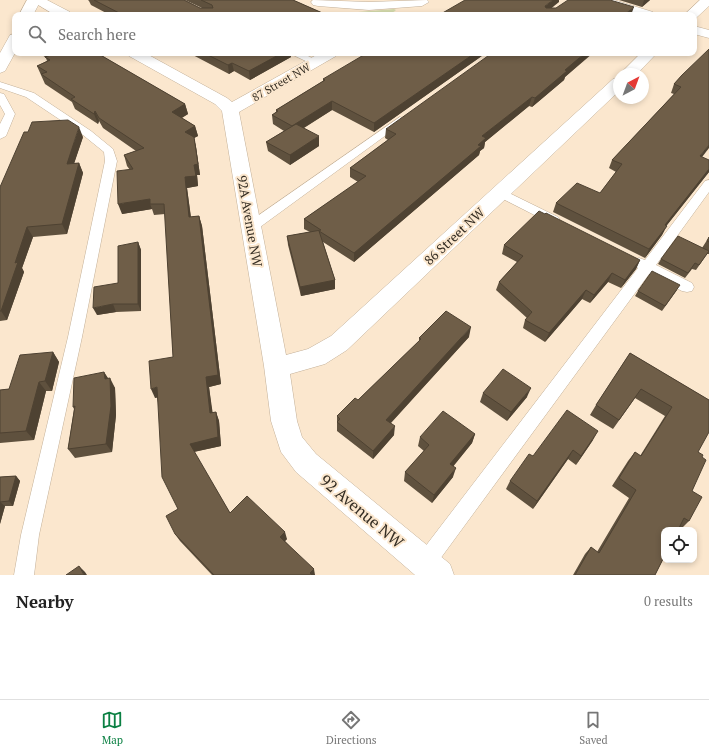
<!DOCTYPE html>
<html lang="en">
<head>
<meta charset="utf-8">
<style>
  :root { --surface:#fff; --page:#f2f2f2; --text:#222; --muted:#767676; --line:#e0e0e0; --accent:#0b8043 }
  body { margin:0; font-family:"PT Serif",serif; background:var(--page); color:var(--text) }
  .controls { position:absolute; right:12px; bottom:12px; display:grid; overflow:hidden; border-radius:8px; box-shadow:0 2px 6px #0003 }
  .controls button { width:36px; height:36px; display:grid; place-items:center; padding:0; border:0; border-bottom:1px solid var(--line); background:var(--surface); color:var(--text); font:20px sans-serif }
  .compass { position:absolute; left:613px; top:68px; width:36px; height:36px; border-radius:50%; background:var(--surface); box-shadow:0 2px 6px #0003; rotate:41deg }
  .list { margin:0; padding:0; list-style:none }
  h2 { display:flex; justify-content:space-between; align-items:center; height:52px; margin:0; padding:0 16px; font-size:17px }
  h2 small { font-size:13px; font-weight:400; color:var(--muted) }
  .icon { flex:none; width:22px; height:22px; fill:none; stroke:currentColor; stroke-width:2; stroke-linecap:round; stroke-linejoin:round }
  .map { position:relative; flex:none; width:709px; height:575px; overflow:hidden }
  .search { position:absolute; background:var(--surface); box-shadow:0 2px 6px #0003; left:12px; right:12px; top:12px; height:44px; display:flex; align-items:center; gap:10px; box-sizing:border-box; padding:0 14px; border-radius:8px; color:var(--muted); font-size:15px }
  .sheet { height:124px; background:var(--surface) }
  nav { display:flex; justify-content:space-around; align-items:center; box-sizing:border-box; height:56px; border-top:1px solid var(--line); background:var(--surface); font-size:11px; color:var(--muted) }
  nav a { display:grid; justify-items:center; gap:2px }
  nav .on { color:var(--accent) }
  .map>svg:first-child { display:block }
</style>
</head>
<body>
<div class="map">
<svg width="709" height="575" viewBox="0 0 709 575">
  <rect width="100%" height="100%" fill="#fbe7ce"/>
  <path fill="#d3d9ab" d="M394,9L396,10C387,18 368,16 358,12Z"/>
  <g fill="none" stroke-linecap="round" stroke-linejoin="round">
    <g stroke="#c3b098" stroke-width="1">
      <g id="service">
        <polygon points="289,53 302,53 320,62 315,65 312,64"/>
        <polygon points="0,82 34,93 91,131 113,149 117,161 82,337 39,535 34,575 14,575 21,535 68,337 105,161 104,152 83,135 26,97 0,88"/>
        <polygon points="0,93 4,94 15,114 6,136 0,139 0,124 5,114 0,105"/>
        <polygon points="400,117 405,120 404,122 256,230 246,230 245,227 246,224"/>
        <polygon points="709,180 709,192 656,265 692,283 694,287 692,291 687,292 682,291 649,274 432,570 425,573 418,570 415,563 418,556 638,268 632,263 634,260 639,258 645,260 705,181"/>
        <polygon points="501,189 558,217 560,220 558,223 550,223 497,196 495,193"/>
      </g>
    </g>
    <g stroke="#c3b098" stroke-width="1">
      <g id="minor">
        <polygon points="30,0 47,0 70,12 72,15 55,15"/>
        <polygon points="313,0 369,2 427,0 429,2 422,6 369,10 318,6 313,5 311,2"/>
        <polygon points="593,0 614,0 653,12 655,15 634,15 595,3"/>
        <polygon points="700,0 709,0 709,6 696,18 694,18 694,15 684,15"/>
        <polygon points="694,26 709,30 709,38 694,34"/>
        <polygon points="127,53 145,53 227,98 232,102 320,53 338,53 336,56 239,112 286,355 308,349 331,336 613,79 619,77 619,91 347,350 325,364 290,374 297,421 302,437 316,454 450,564 454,575 415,575 296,472 281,452 271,421 264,366 222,111 215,104 129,56"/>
        <polygon points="641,53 657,53 637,74 620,74"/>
      </g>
    </g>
    <g stroke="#c3b098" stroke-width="1">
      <g id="secondary">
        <polygon points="27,0 41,0 33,15 19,15"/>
        <polygon points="15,34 15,53 5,71 0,73 0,53 10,35"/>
      </g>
    </g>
    <use href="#service" fill="#fff" fill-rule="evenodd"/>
    <use href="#minor" fill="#fff" fill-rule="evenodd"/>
    <use href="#secondary" fill="#fff" fill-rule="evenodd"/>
  </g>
  <g fill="#5f513e">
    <polygon points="88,0 184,0 200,8 202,8 185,0 293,0 327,15 110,15 91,5 89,1"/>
    <polygon points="619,0 650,0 642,7"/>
    <polygon points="40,53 97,53 185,104 188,114 182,118 195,126 198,136 194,138 196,147 200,175 197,175 198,186 187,188 191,217 199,216 202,226 221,384 209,387 212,413 216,412 219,421 221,446 194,452 230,513 287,539 285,541 315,575 212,575 180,541 175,534 178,509 157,397 155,398 173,357 165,214 154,215 152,209 122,214 130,170 127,166 124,155 136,151 103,128 99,121 98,124 75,109 72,102 45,84 37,66 47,61 46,58"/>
    <polygon points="189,53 290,53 291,57 250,80 234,71 229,74"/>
    <polygon points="486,53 374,132 332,110 304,128 319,146 290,165 268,151 266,142 284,131 273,124 272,115 276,112 276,110 323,81 323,79"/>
    <polygon points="592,54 565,77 564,80 532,107 529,106 485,142 484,148 480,151 479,155 354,262 323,242 335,280 335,289 301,296 288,245 287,236 310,232 304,229 304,219 358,182 350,177 350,168 388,140 385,138 386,129"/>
    <polygon points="682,75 702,157 709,172 666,226 662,235 645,258 553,212 556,203 600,193 616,172 609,168 612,160 674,94 671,93 674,84"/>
    <polygon points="83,137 74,163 79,163 83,173 67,234 33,237 22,268 24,272 7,320 0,321 0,187"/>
    <polygon points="709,237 709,254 707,254 696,270 692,269 685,278 658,264 661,259 702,248"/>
    <polygon points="138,242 141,250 141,311 116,312 97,315 118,283"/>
    <polygon points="504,245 640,260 636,269 621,288 608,282 590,303 582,299 545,342 523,328 525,320 527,318 496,290 499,282 517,262 502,254"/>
    <polygon points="677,290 662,311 635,296 638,291"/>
    <polygon points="469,337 391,423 394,435 373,459 337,431 337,416 358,400 419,341 419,338"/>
    <polygon points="53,352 59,362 52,391 46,391 34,440 0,443 0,390 9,389"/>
    <polygon points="630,353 709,400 698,452 702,457 692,491 689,521 681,529 679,528 655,575 573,575 585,554 591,547 597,552 629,498 612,486 628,461 635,452 640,456 665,416 635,398 613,429 590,415 596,405"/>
    <polygon points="104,372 108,378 115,388 116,415 112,452 75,458 68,449 74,409 73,407"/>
    <polygon points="483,393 527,397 507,421 480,402"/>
    <polygon points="475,434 472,443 453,466 453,477 432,503 404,481 405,472 424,451 418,446 420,437"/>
    <polygon points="593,440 576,465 568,459 533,509 506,489 510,481 533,456"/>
    <polygon points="16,476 20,481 13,506 5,506 0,524 0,477"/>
  </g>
  <g fill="#4e4232">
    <polygon points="553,0 559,0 559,2 543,15 545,6"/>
    <polygon points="644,0 650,0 642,7"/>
    <polygon points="634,7 631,15 624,15"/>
    <polygon points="282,53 290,53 291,57 250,80 249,71"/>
    <polygon points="475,53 486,53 374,132 374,123"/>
    <polygon points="585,53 592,53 565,77 564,80 532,107 535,98 565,70"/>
    <polygon points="232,63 234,71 229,74 228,65"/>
    <polygon points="532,97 529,106 485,142 484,148 480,151 479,155 354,262 354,253 478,145 482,136"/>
    <polygon points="332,101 332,110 292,135 292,126"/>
    <polygon points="185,104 188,114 174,122 172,112"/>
    <polygon points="95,111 99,121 98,124 94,114"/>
    <polygon points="195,126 198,136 194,138 196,147 200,175 197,175 198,186 187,188 192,227 189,217 185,177 185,132"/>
    <polygon points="79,127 83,137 71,173 67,164"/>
    <polygon points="319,136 319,146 290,165 290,155"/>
    <polygon points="709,145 709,148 696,165 700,156"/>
    <polygon points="79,163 83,173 67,234 62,224"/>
    <polygon points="709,169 709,172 660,234 665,225"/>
    <polygon points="150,199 150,204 152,209 122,214 118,204"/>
    <polygon points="199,216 202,226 221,384 209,387 214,422 210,413 206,377"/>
    <polygon points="667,226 662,235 645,258 649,249"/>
    <polygon points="27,227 33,237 22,268 24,272 7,320 1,311 15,263"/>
    <polygon points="138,242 141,250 141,311 138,304"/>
    <polygon points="640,260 636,269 621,288 625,280"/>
    <polygon points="612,273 608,282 590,303 594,295"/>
    <polygon points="335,280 335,289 301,296 300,287"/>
    <polygon points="586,290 582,299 545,342 549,333"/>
    <polygon points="113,304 116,312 97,315 93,308"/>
    <polygon points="471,327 469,337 385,429 386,420"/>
    <polygon points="53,352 59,362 52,391 45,381"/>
    <polygon points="104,372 110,382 105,379"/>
    <polygon points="110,378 115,388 116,415 112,452 106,444"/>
    <polygon points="39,382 46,391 34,440 26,431"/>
    <polygon points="157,387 161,397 155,398 151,389"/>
    <polygon points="531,388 527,397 507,421 511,412"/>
    <polygon points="216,412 219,421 221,446 193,452 190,444"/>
    <polygon points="395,426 394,435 373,459 373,451"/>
    <polygon points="598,431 593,440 576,465 581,456"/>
    <polygon points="475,434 472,443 448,473 450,464"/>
    <polygon points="573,450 568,459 533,509 537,501"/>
    <polygon points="456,468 453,477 432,503 434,495"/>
    <polygon points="16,476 20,481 13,506 9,501"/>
    <polygon points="0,502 5,506 0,524"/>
    <polygon points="285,532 287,539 282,544 280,537"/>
    <polygon points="79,566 85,572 87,575 84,575"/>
    <polygon points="314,569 315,575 310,575 310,573"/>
  </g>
  <g fill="#6f5e48" stroke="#4e4232">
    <polygon points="94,0 184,0 200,8 213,8 212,5 201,0 293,0 327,15 123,15"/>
    <polygon points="465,0 553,0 545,6 546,8 556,8 568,0 610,0 634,7 624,15 439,15"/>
    <polygon points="709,49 709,145 700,156 709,160 709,169 665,225 667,226 649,249 556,203 577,183 600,193 622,164 612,160 681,87 674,84 682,75"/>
    <polygon points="48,53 97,53 185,104 172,112 195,126 185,132 194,137 198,164 194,165 196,176 185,177 189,217 199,216 218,375 206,377 210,413 216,412 218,437 190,444 230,513 247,496 285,532 280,537 314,569 310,573 312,575 214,575 175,534 166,516 178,509 162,477 157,387 151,389 149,361 173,357 164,204 150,204 150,199 118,204 117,171 133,169 124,155 144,148 99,118 95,111 94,114 71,99 75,97 41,74 47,72 37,66 50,60 45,57 51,55"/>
    <polygon points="204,53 282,53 249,71 232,63 228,65"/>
    <polygon points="367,53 475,53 374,123 332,101 292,126 272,115 278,111 276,110 325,80 323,79"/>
    <polygon points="492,53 585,53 565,70 567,71 535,98 532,97 482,136 486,138 478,145 481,146 354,253 319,231 335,280 300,287 287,236 321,230 304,219 366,176 350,168 396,134 386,129"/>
    <polygon points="68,120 79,127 67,164 79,163 62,224 27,227 15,263 18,262 1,311 0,311 0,187 24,132 28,132 32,122"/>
    <polygon points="296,124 319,136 290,155 266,142"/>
    <polygon points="539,211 545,214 546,213 640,260 625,280 612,273 594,295 586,290 549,333 525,320 532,312 499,282 523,256 504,245"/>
    <polygon points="678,236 709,251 699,265 695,263 688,273 661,259"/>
    <polygon points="709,237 709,242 707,241"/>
    <polygon points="138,242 138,304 113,304 93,308 94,287 118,283 118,246"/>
    <polygon points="652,271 680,285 665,306 638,291"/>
    <polygon points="446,311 471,327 386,420 395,426 373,451 337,422 340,419 337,416 355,398 358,400 421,339 419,338"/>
    <polygon points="53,352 45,381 39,382 26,431 0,433 0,390 9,389 20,355"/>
    <polygon points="630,353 709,400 709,432 698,452 703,455 702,457 706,460 692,491 702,497 689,521 684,518 678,530 664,530 664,557 655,575 575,575 591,547 599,553 636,490 619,478 635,452 641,456 672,407 641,389 619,420 596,405"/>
    <polygon points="503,369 531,388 511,412 483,393"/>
    <polygon points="104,372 105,379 110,378 111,406 106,444 68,449 75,406 73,407 74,378"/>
    <polygon points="567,410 598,431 581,456 573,450 537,501 510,481 529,454 533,456"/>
    <polygon points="443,411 475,434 450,464 456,468 434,495 405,472 429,445 420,437"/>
    <polygon points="16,476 9,501 0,502 0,504 0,477"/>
    <polygon points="79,566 84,575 66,575"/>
  </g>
  <g text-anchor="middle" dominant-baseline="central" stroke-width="4" stroke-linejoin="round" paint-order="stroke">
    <g font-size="11" fill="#342d23" stroke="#fbe7ce">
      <text transform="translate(281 82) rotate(-30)">87 Street NW</text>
    </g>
    <g font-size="13" fill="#342d23" stroke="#fbe7ce">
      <text transform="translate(250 221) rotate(80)">92A Avenue NW</text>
      <text transform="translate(454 236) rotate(-43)">86 Street NW</text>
    </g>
    <g font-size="16" fill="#342d23" stroke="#fbe7ce">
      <text transform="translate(362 511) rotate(40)">92 Avenue NW</text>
    </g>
  </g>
</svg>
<div class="controls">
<button><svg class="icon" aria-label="locate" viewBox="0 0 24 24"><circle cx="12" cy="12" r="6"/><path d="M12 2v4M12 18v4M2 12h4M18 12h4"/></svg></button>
</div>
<svg class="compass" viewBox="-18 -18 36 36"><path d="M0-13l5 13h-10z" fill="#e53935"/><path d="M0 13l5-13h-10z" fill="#767676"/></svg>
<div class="search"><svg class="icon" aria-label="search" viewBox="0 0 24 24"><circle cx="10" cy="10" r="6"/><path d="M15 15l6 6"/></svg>Search here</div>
</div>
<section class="sheet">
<h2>Nearby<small>0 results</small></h2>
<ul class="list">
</ul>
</section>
<nav>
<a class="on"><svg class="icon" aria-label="map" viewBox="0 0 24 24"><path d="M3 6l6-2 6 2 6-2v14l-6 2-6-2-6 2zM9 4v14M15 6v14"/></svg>Map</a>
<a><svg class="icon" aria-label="directions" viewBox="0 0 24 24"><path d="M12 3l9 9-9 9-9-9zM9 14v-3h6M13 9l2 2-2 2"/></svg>Directions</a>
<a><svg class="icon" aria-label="saved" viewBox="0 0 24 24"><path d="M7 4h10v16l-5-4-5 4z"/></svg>Saved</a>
</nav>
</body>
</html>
